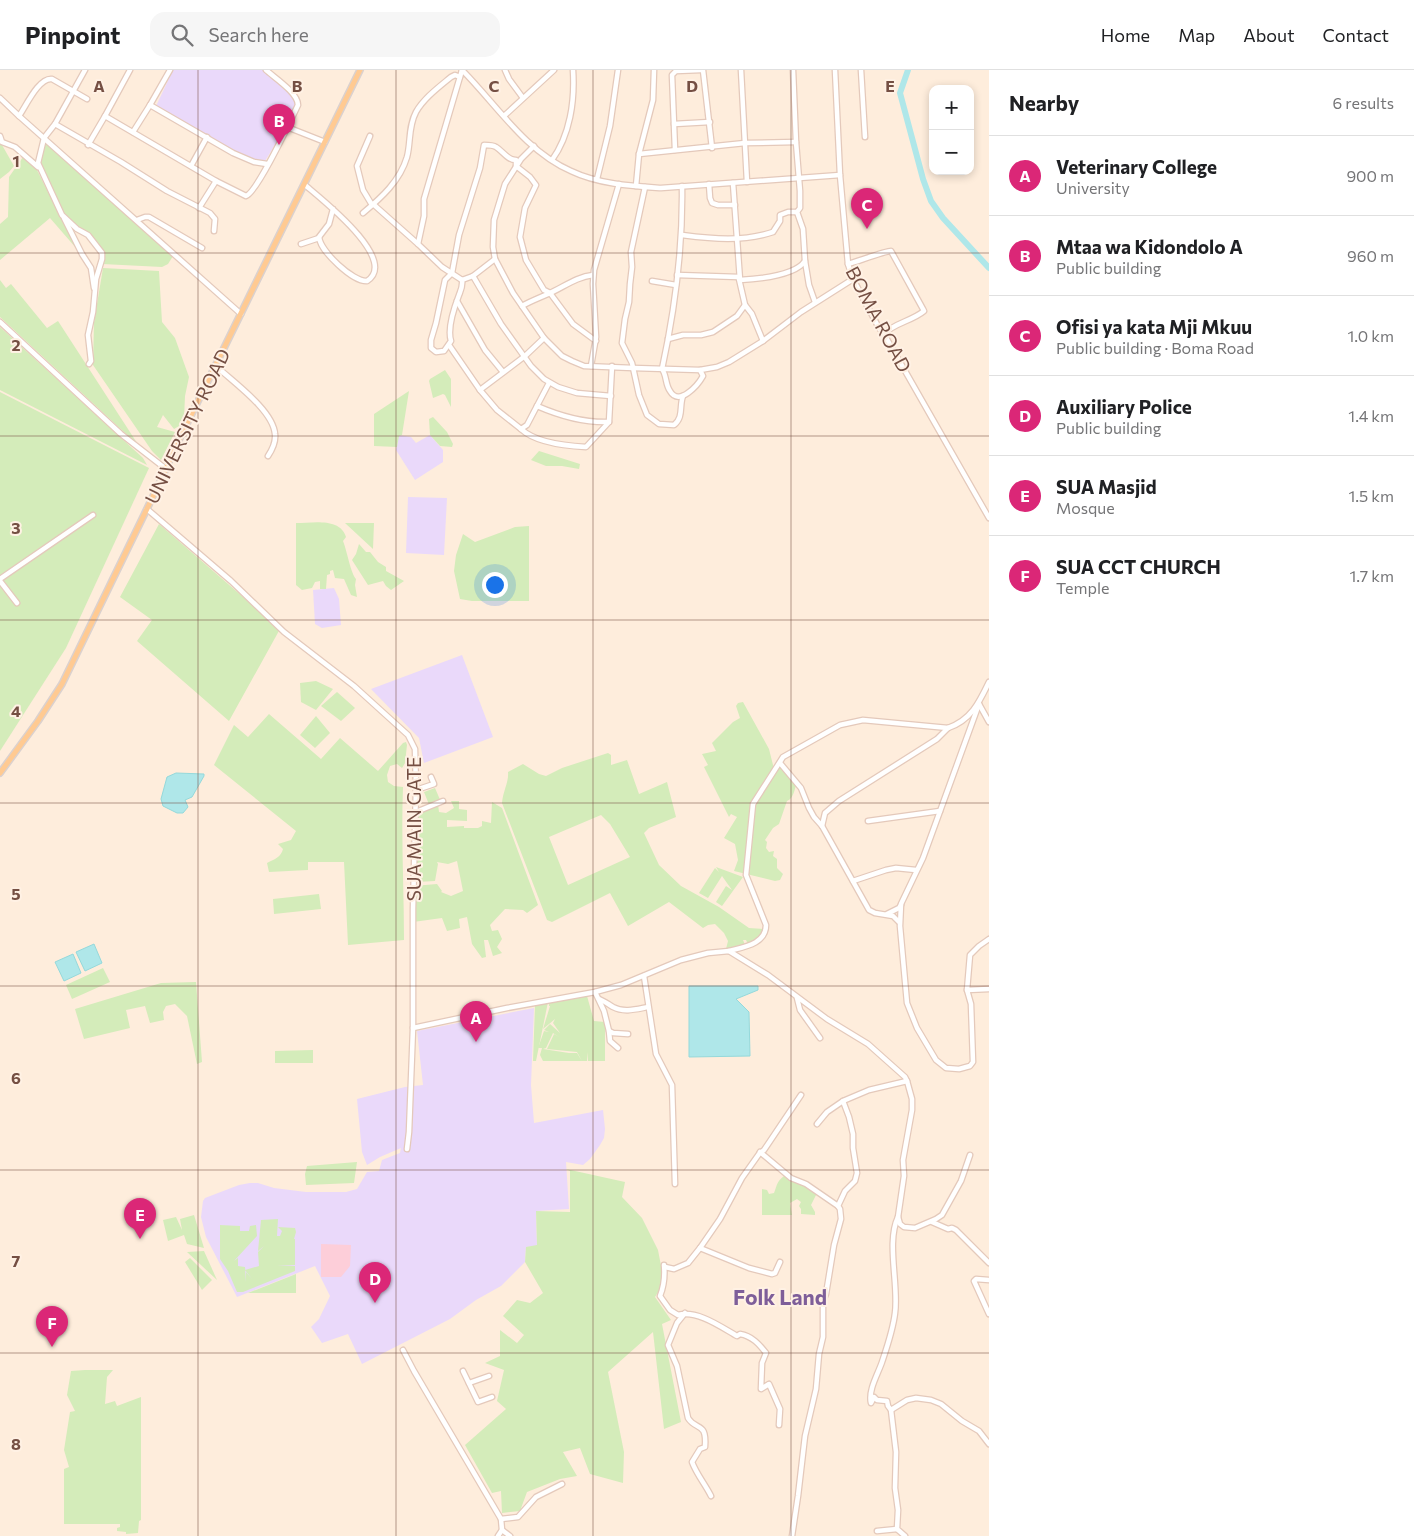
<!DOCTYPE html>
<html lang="en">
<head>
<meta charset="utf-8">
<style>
  :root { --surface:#fff; --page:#f6f6f6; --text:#202124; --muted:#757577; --line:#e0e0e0; --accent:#db2777 }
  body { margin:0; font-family:Commissioner,sans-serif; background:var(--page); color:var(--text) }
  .controls { position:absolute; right:15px; top:15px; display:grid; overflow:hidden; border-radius:10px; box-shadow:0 2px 8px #0003 }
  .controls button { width:45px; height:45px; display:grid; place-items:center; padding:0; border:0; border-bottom:1px solid var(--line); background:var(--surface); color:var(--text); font:25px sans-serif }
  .you { position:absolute; left:494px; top:514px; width:18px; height:18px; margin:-12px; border:4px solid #fff; border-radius:50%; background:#1a73e8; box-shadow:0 0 0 8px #1a73e833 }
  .badge { display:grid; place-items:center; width:32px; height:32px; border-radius:50%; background:var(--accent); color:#fff; font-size:16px; font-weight:700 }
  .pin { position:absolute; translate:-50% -41px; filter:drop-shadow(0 1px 2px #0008) }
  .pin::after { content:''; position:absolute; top:26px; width:18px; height:15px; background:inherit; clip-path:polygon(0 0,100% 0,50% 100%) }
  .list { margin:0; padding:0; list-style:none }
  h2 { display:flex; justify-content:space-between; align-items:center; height:65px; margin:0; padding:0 20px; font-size:21px }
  h2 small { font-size:16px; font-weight:400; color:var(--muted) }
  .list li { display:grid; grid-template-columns:32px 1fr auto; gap:15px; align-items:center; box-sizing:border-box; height:80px; padding:0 20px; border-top:1px solid var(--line) }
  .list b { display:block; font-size:19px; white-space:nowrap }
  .list p { margin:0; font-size:16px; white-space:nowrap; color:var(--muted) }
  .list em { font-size:16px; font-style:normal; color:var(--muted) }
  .icon { flex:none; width:28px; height:28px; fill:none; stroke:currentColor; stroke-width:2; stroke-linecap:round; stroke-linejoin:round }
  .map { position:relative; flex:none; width:989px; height:1466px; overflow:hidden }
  header { display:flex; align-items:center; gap:30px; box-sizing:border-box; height:70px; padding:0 25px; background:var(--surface); border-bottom:1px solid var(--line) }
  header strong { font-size:24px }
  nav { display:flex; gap:28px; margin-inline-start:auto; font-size:18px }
  .search { width:350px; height:45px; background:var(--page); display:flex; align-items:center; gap:12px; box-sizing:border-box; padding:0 18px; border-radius:15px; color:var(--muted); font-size:19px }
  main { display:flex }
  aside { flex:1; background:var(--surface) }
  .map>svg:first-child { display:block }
</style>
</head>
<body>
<header>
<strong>Pinpoint</strong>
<div class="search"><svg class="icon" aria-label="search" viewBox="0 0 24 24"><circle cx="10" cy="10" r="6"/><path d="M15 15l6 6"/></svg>Search here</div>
<nav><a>Home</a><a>Map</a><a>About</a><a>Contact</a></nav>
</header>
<main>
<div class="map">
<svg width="989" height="1466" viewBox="0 0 989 1466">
  <rect width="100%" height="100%" fill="#feeddc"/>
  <g fill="#ead9fa">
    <polygon points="173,0 264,0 297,31 275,75 265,91 250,88 233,81 156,36"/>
    <polygon points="399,365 411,367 416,373 430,365 443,380 443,392 415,410 396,380"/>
    <polygon points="408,427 447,428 444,485 406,483"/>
    <polygon points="334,518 339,529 341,555 322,558 315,554 313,520"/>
    <polygon points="462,585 493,667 424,693 419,668 371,619"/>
    <polygon points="534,938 531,1015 534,1053 603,1040 605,1059 604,1068 600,1075 590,1089 583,1095 566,1092 569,1139 536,1141 537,1176 526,1177 525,1192 501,1216 476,1230 450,1249 362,1294 348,1264 322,1273 311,1257 319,1249 330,1226 315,1196 237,1227 206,1167 201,1147 203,1131 205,1128 239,1115 250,1113 258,1113 274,1118 306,1122 346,1122 357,1119 367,1102 379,1101 382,1090 400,1083 401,1078 380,1087 367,1095 362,1082 357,1029 405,1017 423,1015 417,961"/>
  </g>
  <polygon fill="#fdced9" points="321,1174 351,1175 350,1196 341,1207 321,1207"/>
  <g fill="#d4ecba" fill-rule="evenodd">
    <polygon points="45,73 173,186 168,194 162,197 102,194 104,183 64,144 39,96 42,80"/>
    <polygon points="0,75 2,75 14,96 9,102 0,109"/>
    <polygon points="23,87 36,98 76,178 50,148 0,190 0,154 8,147 9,107"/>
    <polygon points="103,198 159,201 162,252 175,268 189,307 185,326 184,349 186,352 174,359 163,345 157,357 175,362 161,390 152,381 93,295 94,252"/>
    <polygon points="0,210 6,218 11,214 47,258 58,251 139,376 0,247"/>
    <polygon points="0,257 143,388 147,395 0,320"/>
    <polygon points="445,300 451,309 451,337 445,325 443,324 433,328 429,311 430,309"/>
    <polygon points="409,321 402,365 399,366 397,377 374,376 374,344"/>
    <polygon points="0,322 149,398 66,578 0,681"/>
    <polygon points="433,347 447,362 453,374 452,377 440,376 430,365 429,349"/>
    <polygon points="539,381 580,394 579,399 562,396 546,396 531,390"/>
    <path d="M296,453C312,453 340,447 346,467L343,471C347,481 351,504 356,509L355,515L357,527L351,525L344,509L335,508L333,500L330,501V504L327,505L326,519H320V511L315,512L312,518L302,520L296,515Z"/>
    <polygon points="345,453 374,453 373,479"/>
    <polygon points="159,454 280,559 229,651 137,571 152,550 120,527"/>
    <polygon points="529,456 529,531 472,531 460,529 454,501 456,485 463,464 475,472 515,457"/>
    <polygon points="359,474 366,482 370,482 378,492 386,497 386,501 404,511 391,520 386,516 383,511 368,515 352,490 356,484"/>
    <polygon points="316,611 333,619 316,640 301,632 300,613"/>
    <polygon points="337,622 355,638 341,651 321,636"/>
    <path d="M743,632L769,679L774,699L780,693L797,713C794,720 794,728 787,731L779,754L773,758L765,770L767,772L766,778L769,782L774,781L773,786L777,789V798L783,804L780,810L775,811L734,801L738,790L735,774L724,768L737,747L731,744L729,747L704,697L708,695L702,684L716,681L712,673L733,652L740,648L736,636L738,633Z"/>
    <path d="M269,644L321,689L340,668L378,701L403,673L406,672L407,675L405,693L402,698L397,694L390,696L387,705L388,712L394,716L403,717C401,768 404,819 404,870L348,875L344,792H308V800L269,802L267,793C275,789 281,787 283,779L278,774L291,770L296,761L214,695L234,655L248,667Z"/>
    <polygon points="316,646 330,663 315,678 300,665"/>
    <path d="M608,683L611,685V695L627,690L639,724L667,712L676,747L649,758L644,763L659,795L681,816L719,837L749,858L766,859V862L749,876L746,870H743L746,877L729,881L726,879L728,871L724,863L715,854L708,855L703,858L669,832L628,856L610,823L552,852L547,850L502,733C503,721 509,712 508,702L523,694L539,704L546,706L562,698ZM601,745L610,754L630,787L568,815L549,767Z"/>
    <polygon points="435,718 441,732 438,734 439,742 446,743 454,738 451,731 459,731 459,739 467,740 467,751 447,750 447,757 464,756 464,758 478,758 482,756 482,751 491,753 492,732 502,738 538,835 527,843 523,840 505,839 490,855 492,861 498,860 502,869 497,877 502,883 493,886 488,870 484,870 486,887 482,888 472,874 467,847 459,849 460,858 447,861 442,848 413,852 413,816 437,814 442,821 441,822 451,826 463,821 457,791 448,794 437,792 438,794 435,811 416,812 417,743 430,737 424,722"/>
    <polygon points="716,797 743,807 722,836 716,832 726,816 732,820 722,806 708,828 699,823 715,798 719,802"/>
    <polygon points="319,824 321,839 274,844 273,829"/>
    <polygon points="103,898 110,912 72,929 66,915"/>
    <polygon points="196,912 202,992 197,994 187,946 175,934 166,936 163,942 164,950 150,953 145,936 126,940 130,958 84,969 75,939 161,913"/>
    <polygon points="587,926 594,951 605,952 605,991 588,991 587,982 587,991 582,991 577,982 547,979 554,964 559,967 553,963 546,978 543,979 569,983 577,983 582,991 543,991 540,985 542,978 538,978 544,961 549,962 544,960 550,954 560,963 553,953 555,949 543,959 550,936 549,936 549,931"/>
    <polygon points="548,932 536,991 533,991 535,935"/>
    <polygon points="313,980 313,993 275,993 275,981"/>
    <polygon points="357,1092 354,1113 306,1115 305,1104 307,1096"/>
    <polygon points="566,1099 625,1112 622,1127 642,1148 658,1180 663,1206 662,1216 655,1227 671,1250 662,1254 681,1352 664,1359 653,1262 608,1302 624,1382 623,1413 590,1404 580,1378 563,1382 577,1406 560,1409 527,1422 520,1441 502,1443 501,1421 492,1423 465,1375 506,1339 497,1331 504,1300 485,1293 500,1286 500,1260 517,1273 524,1265 503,1246 517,1230 530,1233 543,1223 525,1192 526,1177 537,1175 536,1141 570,1142 570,1101"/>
    <path d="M784,1102L817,1123L811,1135L815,1142V1145L801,1144V1139L799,1136L801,1132L797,1129L790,1133L792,1145H762V1119L767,1120L769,1124L774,1123C777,1116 776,1112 784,1106Z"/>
    <polygon points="194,1145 204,1178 187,1174 184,1165 168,1171 163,1150 176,1147 182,1160 180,1149"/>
    <polygon points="278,1149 277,1166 280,1166 282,1161 278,1157 295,1158 296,1162 294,1169 295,1169 295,1195 277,1195 295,1196 295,1201 243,1222 237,1222 228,1201 220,1189 220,1155 240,1156 240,1161 249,1161 250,1156 256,1155 257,1166 234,1191 238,1188 238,1196 245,1197 246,1212 246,1202 252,1209 245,1200 259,1196 258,1182 264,1176 258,1181 261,1150"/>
    <polygon points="204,1181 217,1210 187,1182"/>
    <polygon points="190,1188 212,1210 202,1220 185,1192"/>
    <polygon points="296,1204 296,1223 248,1223"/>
    <polygon points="85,1300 113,1300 107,1307 105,1334 115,1331 117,1336 141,1327 141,1450 139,1451 138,1463 126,1464 126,1462 117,1461 117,1458 120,1457 120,1454 124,1454 64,1454 64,1399 69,1397 64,1380 70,1342 75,1341 67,1325 71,1301"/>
  </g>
  <g fill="#afe7e9" stroke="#95d9db">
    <polygon points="176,703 204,704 204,706 192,727 185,730 188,737 183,743 177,743 163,736 161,729 167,707"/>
    <polygon points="94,874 102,893 85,901 76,882"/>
    <polygon points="73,884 81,903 64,911 55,892"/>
    <polygon points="689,916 758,916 758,920 736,929 749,942 750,986 689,987"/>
  </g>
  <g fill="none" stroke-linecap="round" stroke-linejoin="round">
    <polyline stroke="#afe7e9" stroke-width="6" points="908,0 900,23 923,109 931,131 943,148 989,198"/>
    <g stroke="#e4c9bb" stroke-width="7">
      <g id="minor">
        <polyline points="85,0 55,54 44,68 38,93 62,145 77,159 88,165 102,183 102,189 96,209 93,242 88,265 91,291 89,294"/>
        <path d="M130,0L105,46L216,111L246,126C257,122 291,50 298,35C298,23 275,8 266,0"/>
        <path d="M462,0C496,34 525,81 571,101C598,114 631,116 661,118L840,105"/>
        <polyline points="462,0 424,129 424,146 418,174 442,197 462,210"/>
        <polyline points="505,0 509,9 523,28"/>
        <polyline points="703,0 712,78"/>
        <polyline points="741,0 747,112"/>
        <polyline points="835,0 840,105 848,194 853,209 879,258 884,264 989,448"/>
        <polyline points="861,0 865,67"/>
        <polyline points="0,28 19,46"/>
        <path d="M87,29L52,9C39,7 26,36 19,46L241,244"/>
        <polyline points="150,35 233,83 254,92 267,94"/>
        <polyline points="504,46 554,0"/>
        <polyline points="55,54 121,92 167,121 210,143 215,149 214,161"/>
        <polyline points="674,54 710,52"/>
        <polyline points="287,57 325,72"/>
        <polyline points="133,62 150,35 170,0"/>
        <polyline points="0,66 2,72 15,77 38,97"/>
        <polyline points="370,66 357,96 363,120 372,135"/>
        <polyline points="88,75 105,46"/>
        <polyline points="534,76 521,89 505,114 494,150 493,177 495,189 513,223 544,268 562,286 572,291 584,296 633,298 700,300 717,297 729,292 763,271 801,242 853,209"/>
        <polyline points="675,80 672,5 676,1 701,0"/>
        <polyline points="639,84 745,73 796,72"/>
        <path d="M552,90C570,65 575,31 573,0"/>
        <polyline points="191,96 207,67"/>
        <polyline points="597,109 610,56 618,0"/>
        <polyline points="733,113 740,210"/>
        <polyline points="709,114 710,128 712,133 718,135 735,135"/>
        <path d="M305,115C320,128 400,190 367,211C353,212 320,181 319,167L329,154L333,139"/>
        <polyline points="636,116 639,84 653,30 654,0"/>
        <path d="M682,116C683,177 675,239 662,299C667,306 665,314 670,321C679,337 698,315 703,306L700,300"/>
        <path d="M645,117L631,182L632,197L630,214L629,232L625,249L622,273L632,293L639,325L647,345L659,354L674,355C684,347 679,336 683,326"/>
        <polyline points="373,134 418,174"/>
        <polyline points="199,138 216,111"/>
        <path d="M363,143C381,128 400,111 407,87C411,72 408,57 416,42C424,28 439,17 451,7L455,5L460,7"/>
        <polyline points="64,148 82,184 91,198 94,218"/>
        <polyline points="137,150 145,147 149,147 202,178"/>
        <path d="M682,165C713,169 743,172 773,162L780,151V145L788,142H797"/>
        <polyline points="301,174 319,168"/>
        <polyline points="805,191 809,215 815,232"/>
        <path d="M848,194C856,192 885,181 891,181L923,239L924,241C912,251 894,253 884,264"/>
        <polyline points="677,205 739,207"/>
        <polyline points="473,206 501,254 531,296 544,309 558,317 577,323 611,326"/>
        <polyline points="739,209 745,235 752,244 763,271"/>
        <path d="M462,210C463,216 461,220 459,225C454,238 447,258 451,271L444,281L436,282L431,278V270L436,253L445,210L452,203L459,165L480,98L484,75C487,75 493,75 496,77C503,81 507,90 516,90V96L530,107L536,115L525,138L520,167L526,190L544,220L550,223L573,254L596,271"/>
        <polyline points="462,210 473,206 495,189"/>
        <path d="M740,210C757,209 795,206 805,191L803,159L797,142L800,138V121L796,72L793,0"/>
        <polyline points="652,211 676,215"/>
        <polyline points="457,231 485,280 503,302"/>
        <path d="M522,236C531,231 539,228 548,224C564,217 576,207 593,205"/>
        <polyline points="0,252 121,364 166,399"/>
        <polyline points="668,269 683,265 701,265 713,262 737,246 745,235"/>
        <polyline points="449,275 480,320 525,286 544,268"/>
        <path d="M216,296C233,312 273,340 275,364C276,372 272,380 268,386"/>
        <polyline points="591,296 596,267 593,214 594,200 619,114"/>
        <polyline points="480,320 497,340 521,359 527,355 549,313"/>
        <path d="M537,336C560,346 583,353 609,352"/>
        <path d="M521,359C536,373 567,376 586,377L609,352L612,296"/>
        <polyline points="147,439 231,511 284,562 354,616 408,665 415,679 416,718 413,839 413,958 409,1062 407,1079"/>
        <polyline points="0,509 93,445"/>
        <polyline points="0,511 17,533"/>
        <polyline points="979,634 923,788 901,834 900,856 907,933 917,958 936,990 946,998 959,999 970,996 973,992 971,934 967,920 970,885 979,876 989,869"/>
        <polyline points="979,634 989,652"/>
        <polyline points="780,693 801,718 809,738 814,747 822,756 869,840 875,843 893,846 899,852"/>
        <polyline points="416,720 434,714 431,707"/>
        <polyline points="416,742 443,731"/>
        <polyline points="868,751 940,741"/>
        <polyline points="822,756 825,743 839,731 937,669 948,658"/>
        <polyline points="853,811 886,800 896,798 916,800"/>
        <polyline points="887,844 899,838 901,835"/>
        <path d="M729,881C744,877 766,874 766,855L746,805L753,734L783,687L840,655L863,650L948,658C971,650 979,633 989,612"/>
        <polyline points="644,906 656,984 672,1015 675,1114"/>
        <polyline points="967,920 989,919"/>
        <polyline points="595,922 604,941 609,961 613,963 628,964"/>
        <polyline points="797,928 800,940 820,968"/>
        <path d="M599,929C604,931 608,934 613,937C624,943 637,939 648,937"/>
        <polyline points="413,958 507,938 595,922 621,915 681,890 708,883 729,881 768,905 827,949 868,974 905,1007 907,1011 869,1020 843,1031 849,1047 853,1064 853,1078 857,1103 855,1111 845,1121 838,1136 840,1139 841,1149 834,1175 826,1224 823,1231 823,1267 819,1284 816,1319 805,1366 798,1426 792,1466"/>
        <polyline points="609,961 610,971 618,978"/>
        <polyline points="907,1011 912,1029 912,1040 903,1090 904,1106 898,1147 900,1154 904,1157 915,1158 936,1149 942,1145 961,1111 970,1085"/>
        <polyline points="817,1054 827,1042 843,1031"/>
        <polyline points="760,1082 791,1108 806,1114 838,1136"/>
        <path d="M898,1147C886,1172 899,1216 895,1243C893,1260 887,1277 882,1292C878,1304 868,1320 871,1333L874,1327L877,1330L887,1331L888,1336L891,1340L896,1382L895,1418L898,1440L897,1459L905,1466"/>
        <polyline points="932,1152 948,1159 952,1158 956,1160 989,1193"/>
        <polyline points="700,1178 749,1198 772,1204 775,1203 780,1192"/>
        <path d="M664,1195C665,1205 664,1216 660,1226L670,1240L678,1245C698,1240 721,1257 737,1266L740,1264C752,1266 759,1274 766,1283L762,1293L761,1319L769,1314L780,1339L779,1355"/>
        <polyline points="665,1197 674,1199 688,1193 700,1178 720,1149 742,1108 759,1084 764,1080 801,1025"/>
        <polyline points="989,1210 976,1209 974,1211 989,1244"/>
        <path d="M685,1243L677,1253L668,1275L677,1296L688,1348C696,1361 707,1351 705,1377L700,1379L692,1392C697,1405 705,1414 711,1426"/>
        <polyline points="403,1280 414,1301 501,1449 502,1460 498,1466"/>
        <polyline points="463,1301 478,1332 492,1327"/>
        <polyline points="469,1313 489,1306"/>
        <polyline points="891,1340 907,1330 916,1328 931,1330 941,1334 962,1351 979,1361 989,1374"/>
        <polyline points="501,1449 518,1447 536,1427 562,1414"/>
        <polyline points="502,1460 510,1466"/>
        <polyline points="877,1461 897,1459"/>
      </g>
    </g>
    <g stroke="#dbd1ce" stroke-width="8">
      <polyline id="major" points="0,703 38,651 62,614 159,414 177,374 360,0"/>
    </g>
    <use href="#minor" stroke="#fff" stroke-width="4.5"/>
    <use href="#major" stroke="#ffca92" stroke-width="5"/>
  </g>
  <path fill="none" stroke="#754f43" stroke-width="1" stroke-opacity="0.55" d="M198,0V1466M396,0V1466M593,0V1466M791,0V1466M0,183H989M0,366H989M0,550H989M0,733H989M0,916H989M0,1100H989M0,1283H989"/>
  <g text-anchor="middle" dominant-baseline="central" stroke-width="4" stroke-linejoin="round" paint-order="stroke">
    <g font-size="19" fill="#754f43" stroke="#fff1e4">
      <text transform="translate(879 249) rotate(62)">BOMA ROAD</text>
      <text transform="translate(187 356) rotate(-64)">UNIVERSITY ROAD</text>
      <text transform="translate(413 759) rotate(-90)">SUA MAIN GATE</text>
    </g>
    <g font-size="21" font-weight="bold" fill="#7e5e99" stroke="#fff1e4">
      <text x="780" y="1226">Folk Land</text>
    </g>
  </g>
  <g font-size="16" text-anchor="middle" font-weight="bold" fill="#754f43" stroke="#fff1e4" stroke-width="4" stroke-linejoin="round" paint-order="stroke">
    <text x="99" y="22">A</text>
    <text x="297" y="22">B</text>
    <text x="494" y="22">C</text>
    <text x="692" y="22">D</text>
    <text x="890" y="22">E</text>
    <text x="16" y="97">1</text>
    <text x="16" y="281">2</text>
    <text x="16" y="464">3</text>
    <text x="16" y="647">4</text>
    <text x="16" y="830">5</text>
    <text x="16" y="1014">6</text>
    <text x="16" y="1197">7</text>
    <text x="16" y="1380">8</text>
  </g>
</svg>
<div class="controls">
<button>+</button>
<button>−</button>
</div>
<div class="you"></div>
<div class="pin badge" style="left:476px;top:972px">A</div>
<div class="pin badge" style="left:279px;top:75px">B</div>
<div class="pin badge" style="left:867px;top:159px">C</div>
<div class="pin badge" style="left:375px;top:1233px">D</div>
<div class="pin badge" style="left:140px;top:1169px">E</div>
<div class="pin badge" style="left:52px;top:1277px">F</div>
</div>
<aside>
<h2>Nearby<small>6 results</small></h2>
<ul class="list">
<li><span class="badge">A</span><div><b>Veterinary College</b><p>University</p></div><em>900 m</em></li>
<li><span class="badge">B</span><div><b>Mtaa wa Kidondolo A</b><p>Public building</p></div><em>960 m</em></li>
<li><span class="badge">C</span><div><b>Ofisi ya kata Mji Mkuu</b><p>Public building · Boma Road</p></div><em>1.0 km</em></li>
<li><span class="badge">D</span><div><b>Auxiliary Police</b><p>Public building</p></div><em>1.4 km</em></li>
<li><span class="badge">E</span><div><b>SUA Masjid</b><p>Mosque</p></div><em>1.5 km</em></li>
<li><span class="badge">F</span><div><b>SUA CCT CHURCH</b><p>Temple</p></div><em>1.7 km</em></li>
</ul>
</aside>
</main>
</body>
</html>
